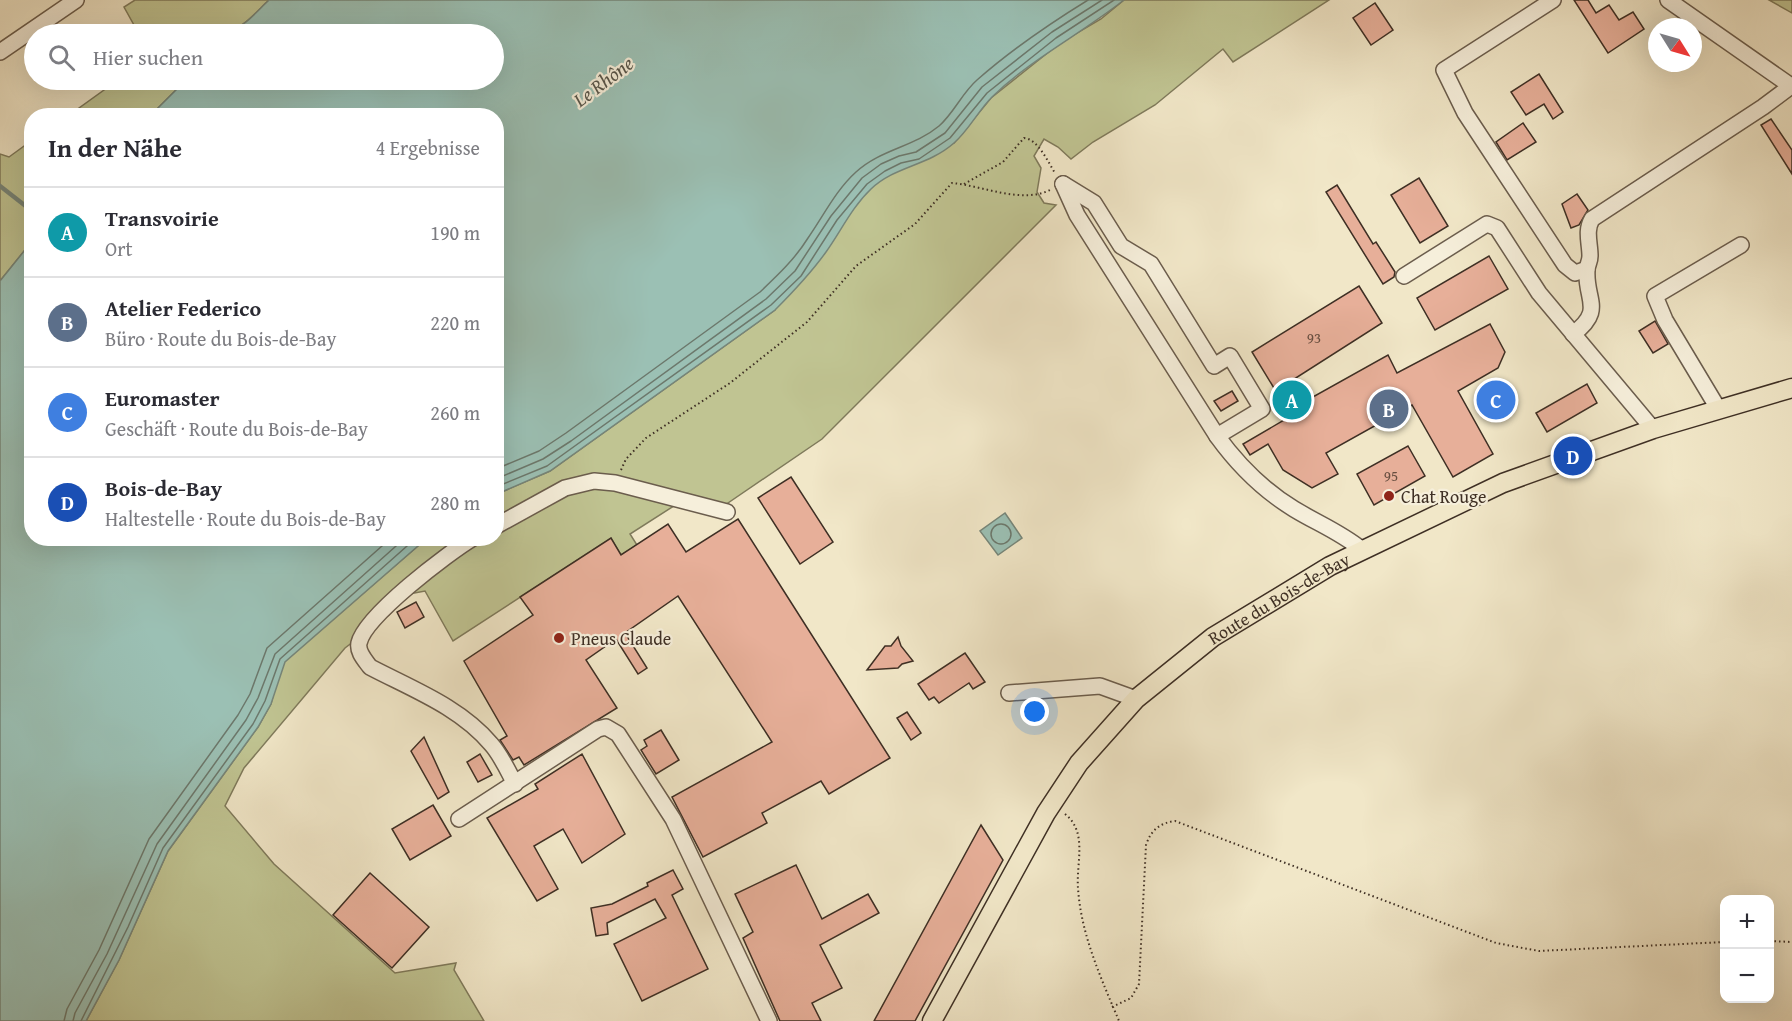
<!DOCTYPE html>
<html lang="de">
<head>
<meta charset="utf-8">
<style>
  :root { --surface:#fff; --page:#f7f7f7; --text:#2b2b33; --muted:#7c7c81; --line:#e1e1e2; --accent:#8f2418 }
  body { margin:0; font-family:"Gentium Book Plus",serif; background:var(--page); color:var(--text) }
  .controls { position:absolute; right:18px; bottom:18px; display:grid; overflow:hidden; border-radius:12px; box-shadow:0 6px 24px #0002 }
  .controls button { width:54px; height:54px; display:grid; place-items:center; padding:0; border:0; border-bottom:2px solid var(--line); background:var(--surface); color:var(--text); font:30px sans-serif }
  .compass { position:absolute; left:1648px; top:18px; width:54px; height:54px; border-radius:50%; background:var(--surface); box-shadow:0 6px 24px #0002; rotate:127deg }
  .you { position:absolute; left:1035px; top:712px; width:21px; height:21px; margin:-15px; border:4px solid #fff; border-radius:50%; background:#1a73e8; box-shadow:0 0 0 9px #1a73e833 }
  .badge { display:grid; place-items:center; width:39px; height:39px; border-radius:50%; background:var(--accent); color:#fff; font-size:20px; font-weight:700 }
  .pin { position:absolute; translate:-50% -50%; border:3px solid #fff; box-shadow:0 2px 6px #0006 }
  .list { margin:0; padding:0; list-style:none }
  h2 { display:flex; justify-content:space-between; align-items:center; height:78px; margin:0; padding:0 24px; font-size:26px }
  h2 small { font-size:20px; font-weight:400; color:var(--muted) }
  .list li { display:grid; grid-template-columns:39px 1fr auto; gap:18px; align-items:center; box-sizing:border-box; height:90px; padding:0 24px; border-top:2px solid var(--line) }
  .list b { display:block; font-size:22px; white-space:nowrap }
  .list p { margin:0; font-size:20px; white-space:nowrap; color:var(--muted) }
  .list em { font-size:20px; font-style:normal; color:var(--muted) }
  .icon { flex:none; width:33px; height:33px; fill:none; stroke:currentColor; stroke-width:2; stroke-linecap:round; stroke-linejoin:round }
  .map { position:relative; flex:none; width:1792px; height:1021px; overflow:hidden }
  .search { position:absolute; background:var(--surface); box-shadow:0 6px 24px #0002; left:24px; top:24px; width:480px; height:66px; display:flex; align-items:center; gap:15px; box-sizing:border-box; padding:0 21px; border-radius:33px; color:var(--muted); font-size:22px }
  .panel { position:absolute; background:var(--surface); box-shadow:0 6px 24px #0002; left:24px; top:108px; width:480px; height:438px; border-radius:24px }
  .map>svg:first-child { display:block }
</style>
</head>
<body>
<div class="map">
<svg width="1792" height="1021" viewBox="0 0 1792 1021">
  <rect width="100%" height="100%" fill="#f1e7c8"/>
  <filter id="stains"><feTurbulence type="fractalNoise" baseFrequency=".00333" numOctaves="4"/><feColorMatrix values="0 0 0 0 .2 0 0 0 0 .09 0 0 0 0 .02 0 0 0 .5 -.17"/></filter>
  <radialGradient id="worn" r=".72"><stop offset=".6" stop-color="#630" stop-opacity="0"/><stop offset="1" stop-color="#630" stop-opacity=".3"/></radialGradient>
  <g fill="#c0c492" stroke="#7f7a5b" stroke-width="1.5">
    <path d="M135,0H269C258,10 245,27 229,31C221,33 217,30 210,34H139L124,7Z"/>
    <polygon points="1124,0 1329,0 1233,62 1223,49 1155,105 1093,142 1071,159 1058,147 1044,139 1034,156 1041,168 1037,192 1044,203 1056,205 822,439 725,505 691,495 630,534 637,545 621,555 611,538 453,641 425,591 409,594 389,615 345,648 244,768 225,806 274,864 395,973 456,963 454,970 484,1021 86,1021 119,960 168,851 258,727 271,704 276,684 264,679 426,539 496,538 497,494 550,471 775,310 790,195 954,143 991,98 1060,43 1101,19"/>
    <polygon points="1769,0 1792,0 1792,13"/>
    <polygon points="118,80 186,80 151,115 68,116"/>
    <polygon points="31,141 29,245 0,281 0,154 9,157"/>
  </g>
  <g fill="#9bc0b4" stroke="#76867a" stroke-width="1.5">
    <path d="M269,0H1124C1081,34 1031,59 992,97C978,111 969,130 954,143C928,166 895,166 871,189C852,207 841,231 826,252C811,273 794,291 775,310L550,471L497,494L496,116L151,115L186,80H494V34H210C217,30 221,33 229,31C245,27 258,10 269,0Z"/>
    <polygon points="31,218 32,538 426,539 285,662 271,704 258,727 168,851 119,960 86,1021 0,1021 0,281 29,245 29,223"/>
    <polygon points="1005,513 1022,538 998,555 980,531"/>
  </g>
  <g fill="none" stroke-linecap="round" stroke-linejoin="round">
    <g stroke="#6c786c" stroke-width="1.5">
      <path d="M496,469L539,451L566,433L760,292C778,275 795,259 808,238C824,215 836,190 856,172C881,149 914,147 939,126C954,113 962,93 977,80C1011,50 1049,24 1088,0"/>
      <polyline points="496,479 543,459 571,441 766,299 795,271 831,216 862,178 881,164 899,156 916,152 945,133 982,87 1052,32 1102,0"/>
      <polyline points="496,487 547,466 771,305 801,276 837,220 867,184 885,171 901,163 919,159 950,138 987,93 1056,38 1114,0"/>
      <circle cx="1001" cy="534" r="10"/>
      <polyline points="64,1021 67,1009 99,950 149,839 238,715 250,694 267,648 391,538"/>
      <polyline points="73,1021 75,1013 107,954 157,844 246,720 258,698 275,654 405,538"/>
      <polyline points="81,1021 128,927 163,848 253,724 265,701 280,659 416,538"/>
    </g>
    <polyline stroke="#76867a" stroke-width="4.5" points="0,186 32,211"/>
  </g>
  <g fill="#e7af99" stroke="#3e2f24" stroke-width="1.5">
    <polygon points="1574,0 1588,0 1596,13 1609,5 1619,20 1633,12 1644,29 1608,53"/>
    <polygon points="1375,3 1393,30 1371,45 1353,18"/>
    <polygon points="1539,74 1563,112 1553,119 1544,104 1526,115 1511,92"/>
    <polygon points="1771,119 1792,150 1792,174 1761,125"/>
    <polygon points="1523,123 1536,142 1507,160 1496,142"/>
    <polygon points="1419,178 1448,226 1420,243 1391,195"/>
    <polygon points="1337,185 1373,244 1376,242 1395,272 1394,277 1383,284 1326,192"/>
    <polygon points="1577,194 1588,210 1579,225 1571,228 1562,204"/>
    <polygon points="1489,256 1508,289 1435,330 1417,298"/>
    <polygon points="1359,286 1382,323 1291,381 1304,402 1388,355 1397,373 1490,324 1505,352 1498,368 1458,391 1493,454 1453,477 1412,405 1326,453 1338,474 1312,488 1283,470 1268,444 1250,455 1243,444 1291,416 1252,352"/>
    <polygon points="1655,321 1668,344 1653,353 1639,331"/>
    <polygon points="1587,384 1597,403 1547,432 1536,413"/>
    <polygon points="1232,391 1238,401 1221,411 1214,401"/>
    <polygon points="1408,446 1425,476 1374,505 1357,474"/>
    <polygon points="791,477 833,542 800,564 758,498"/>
    <polygon points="738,519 890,758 829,794 821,781 762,813 767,823 703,857 672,797 772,742 678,596 625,633 647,668 638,674 616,639 586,660 617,708 524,765 519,757 513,760 500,740 507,736 464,661 533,615 520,597 611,538 621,555 668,524 686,552"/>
    <polygon points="416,602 424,617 405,628 397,612"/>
    <polygon points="898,637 901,646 913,661 902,664 898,668 867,670 885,646 891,646"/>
    <polygon points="965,653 985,682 973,689 969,683 939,703 934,697 929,700 918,684"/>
    <polygon points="907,712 921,733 911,740 897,718"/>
    <polygon points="661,730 679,760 656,774 641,750 647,746 644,740"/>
    <polygon points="424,737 449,792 438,799 411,751"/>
    <polygon points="480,754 492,775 478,782 467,762"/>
    <polygon points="582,754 625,834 582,863 563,829 534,846 558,889 537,901 487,818 538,789 535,784"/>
    <polygon points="433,805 451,836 410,860 392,829"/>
    <polygon points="981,825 1003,860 915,1021 874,1021"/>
    <polygon points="796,865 822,919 868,894 879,913 820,945 842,988 812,1003 821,1021 780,1021 743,938 753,932 735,894"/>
    <polygon points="673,870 683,889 672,895 708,969 642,1001 614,944 666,918 655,899 607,923 608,934 596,936 591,908 612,904 648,886 647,883"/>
    <polygon points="370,873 429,927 392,968 333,915"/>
  </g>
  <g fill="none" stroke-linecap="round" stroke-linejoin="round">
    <g stroke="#6b5d4d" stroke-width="18">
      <g id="minor">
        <polyline points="1553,0 1444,70 1465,113 1565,265 1575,273 1587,269"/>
        <polyline points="0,52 76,0"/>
        <path d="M1063,184L1077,215L1217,436C1238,465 1263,490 1294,509C1317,523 1340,532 1361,549"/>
        <polyline points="1063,184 1094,203 1121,246 1151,264 1214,366 1230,356 1262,409 1217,436"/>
        <polyline points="1404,276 1482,227 1487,224 1497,228 1539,293 1653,429"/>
        <path d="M1573,334C1605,310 1585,300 1587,270C1587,265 1590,262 1590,256C1590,243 1585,231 1592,219L1763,107L1791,86L1668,0"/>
        <polyline points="1719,410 1665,320 1655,296 1741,245"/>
        <polyline points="496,526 565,488 594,481 615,483 727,512"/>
        <path d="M473,538C448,553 365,616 359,643C357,652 365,660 370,667C412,689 460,707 491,744C501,755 508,771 515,784"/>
        <polyline points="1009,693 1100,686 1136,699"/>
        <polyline points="459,819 598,729 606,727 618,734 673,819 769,1021"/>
      </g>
    </g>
    <g stroke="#3e2f24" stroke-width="21">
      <g id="major">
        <path id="s1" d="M932,1021L1046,813L1079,763L1136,699L1213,637L1330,566L1503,483L1653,429L1792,388"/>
      </g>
    </g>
    <g stroke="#3e2f24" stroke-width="2" stroke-dasharray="1.5 3" stroke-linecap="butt">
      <path d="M964,184L1003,162L1024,138C1038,139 1048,162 1055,173"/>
      <path d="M621,470L626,459L646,438L730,383L807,322L856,266L915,224L952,183C984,186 1021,204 1050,190"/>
      <path d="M1065,814C1088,832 1076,863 1078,888C1081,935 1101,978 1119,1021"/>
      <polyline points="1770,941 1792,942"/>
      <path d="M1112,1007L1131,998L1139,984L1146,845C1151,830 1160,823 1175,821L1496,943L1539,951L1724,942"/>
    </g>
    <use href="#minor" stroke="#f6efdb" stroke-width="15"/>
    <use href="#major" stroke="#f1e7c8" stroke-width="18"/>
  </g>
  <g fill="#8f2418" stroke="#f6efdb" stroke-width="2">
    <circle cx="1389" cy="496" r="6"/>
    <circle cx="559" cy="638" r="6"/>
  </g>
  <g text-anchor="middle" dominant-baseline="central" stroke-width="4.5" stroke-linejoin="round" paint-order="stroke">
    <g font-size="15" fill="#684f41">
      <text x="1314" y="337">93</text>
      <text x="1391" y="475">95</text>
    </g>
    <g font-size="18" fill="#3e2f24" stroke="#f6efdb" text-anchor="start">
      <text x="1401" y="496">Chat Rouge</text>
      <text x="571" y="638">Pneus Claude</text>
    </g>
    <g font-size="18" fill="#3e2f24" stroke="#f6efdb">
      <text stroke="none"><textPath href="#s1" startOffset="558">Route du Bois-de-Bay</textPath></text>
    </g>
    <g font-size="20" font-style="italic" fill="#555348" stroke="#f6efdb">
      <text transform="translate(603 81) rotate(-37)">Le Rhône</text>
    </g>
  </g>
  <rect width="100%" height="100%" filter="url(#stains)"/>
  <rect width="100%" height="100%" fill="url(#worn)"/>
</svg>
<div class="controls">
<button>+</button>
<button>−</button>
</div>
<svg class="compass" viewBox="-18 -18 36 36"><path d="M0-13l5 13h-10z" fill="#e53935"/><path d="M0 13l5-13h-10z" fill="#7c7c81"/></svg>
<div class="you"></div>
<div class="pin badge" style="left:1292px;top:400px;background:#0f9aa8">A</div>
<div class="pin badge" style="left:1389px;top:409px;background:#5c6f8a">B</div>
<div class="pin badge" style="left:1496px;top:400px;background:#3f7fe0">C</div>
<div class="pin badge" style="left:1573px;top:456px;background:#1a4fb4">D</div>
<div class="search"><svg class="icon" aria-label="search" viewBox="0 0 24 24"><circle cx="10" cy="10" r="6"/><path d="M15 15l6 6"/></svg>Hier suchen</div>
<section class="panel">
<h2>In der Nähe<small>4 Ergebnisse</small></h2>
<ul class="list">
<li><span class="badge" style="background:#0f9aa8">A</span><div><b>Transvoirie</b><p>Ort</p></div><em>190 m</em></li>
<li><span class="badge" style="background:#5c6f8a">B</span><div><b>Atelier Federico</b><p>Büro · Route du Bois-de-Bay</p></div><em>220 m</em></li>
<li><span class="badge" style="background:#3f7fe0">C</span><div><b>Euromaster</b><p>Geschäft · Route du Bois-de-Bay</p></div><em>260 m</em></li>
<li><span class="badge" style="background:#1a4fb4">D</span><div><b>Bois-de-Bay</b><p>Haltestelle · Route du Bois-de-Bay</p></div><em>280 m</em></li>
</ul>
</section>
</div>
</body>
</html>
